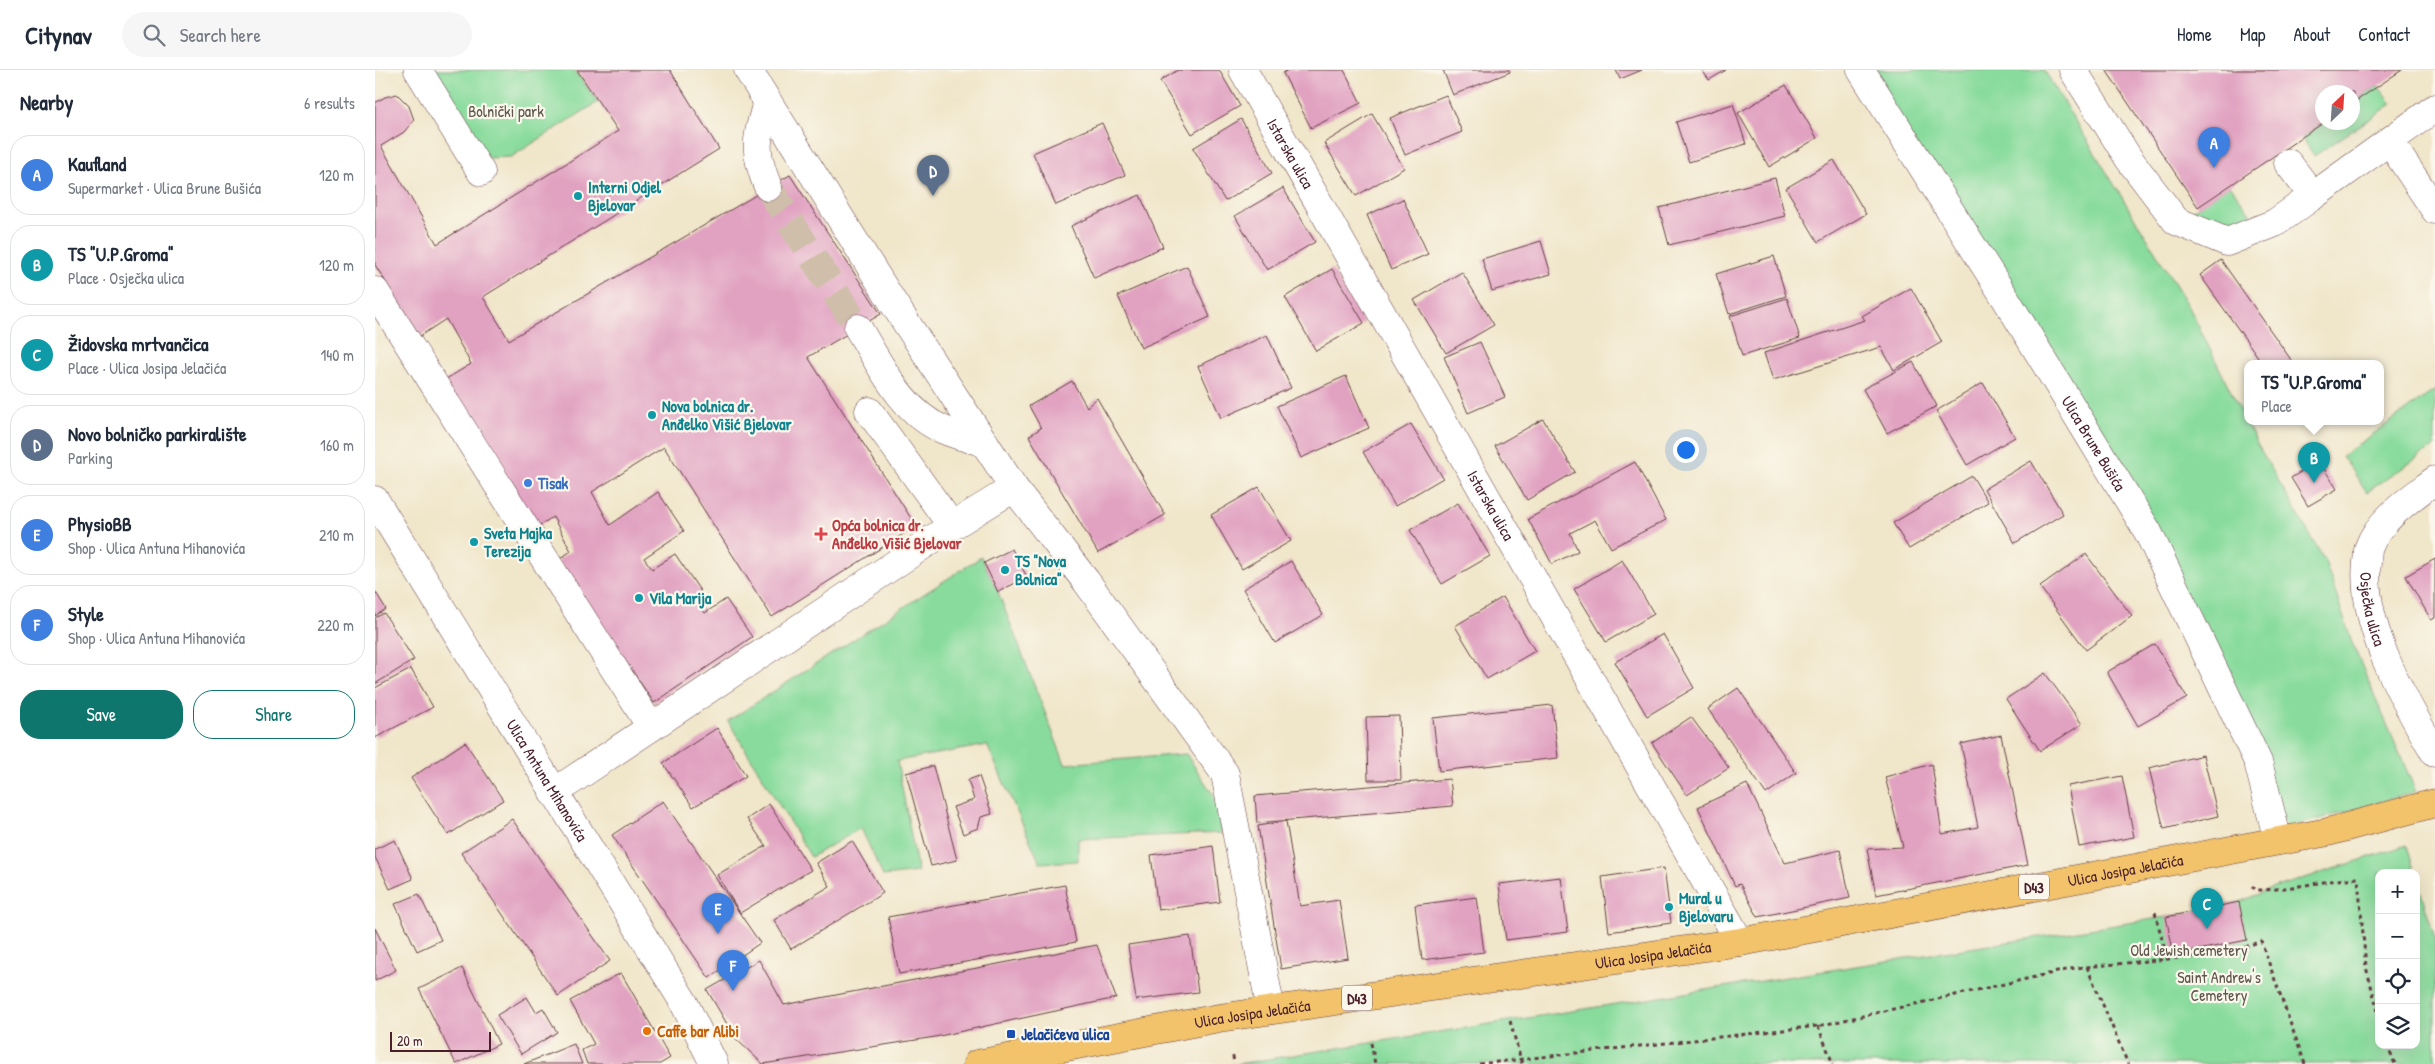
<!DOCTYPE html>
<html lang="en">
<head>
<meta charset="utf-8">
<style>
  :root { --surface:#fff; --page:#f6f6f7; --text:#1f2937; --muted:#747a83; --line:#e0e1e3; --accent:#0f766e }
  body { margin:0; font-family:"Patrick Hand",sans-serif; background:var(--page); color:var(--text) }
  .controls { position:absolute; right:15px; bottom:15px; display:grid; overflow:hidden; border-radius:10px; box-shadow:0 5px 20px #0002 }
  .controls button { width:45px; height:45px; display:grid; place-items:center; padding:0; border:0; border-bottom:1px solid var(--line); background:var(--surface); color:var(--text); font:25px sans-serif }
  .compass { position:absolute; left:1940px; top:15px; width:45px; height:45px; border-radius:50%; background:var(--surface); box-shadow:0 5px 20px #0002; rotate:25deg }
  .scale { position:absolute; left:15px; bottom:12px; width:101px; box-sizing:border-box; padding-left:5px; border:2px solid #4a1f2b; border-top:0; font-size:14px; line-height:18px; white-space:nowrap; color:#4a1f2b; -webkit-text-stroke:4px #fbf7ec; paint-order:stroke }
  .you { position:absolute; left:1310px; top:379px; width:18px; height:18px; margin:-12px; border:4px solid #fff; border-radius:50%; background:#1a73e8; box-shadow:0 0 0 8px #1a73e833 }
  .badge { display:grid; place-items:center; width:32px; height:32px; border-radius:50%; background:var(--accent); color:#fff; font-size:16px; font-weight:700 }
  .pin { position:absolute; translate:-50% -41px; filter:drop-shadow(0 1px 2px #0008) }
  .pin::after { content:''; position:absolute; top:26px; width:18px; height:15px; background:inherit; clip-path:polygon(0 0,100% 0,50% 100%) }
  .popup { position:absolute; left:1869px; top:290px; width:140px; height:65px; box-sizing:border-box; display:grid; place-content:center; border-radius:10px; background:var(--surface); filter:drop-shadow(0 1px 4px #0005); font-size:16px; white-space:nowrap; color:var(--muted) }
  .popup b { font-size:19px; color:var(--text) }
  .popup::after { content:''; position:absolute; left:50%; top:100%; margin-left:-10px; border:10px solid transparent; border-top-color:var(--surface) }
  .list { margin:0; padding:0; list-style:none }
  h2 { display:flex; justify-content:space-between; align-items:center; height:65px; margin:0; padding:0 20px; font-size:21px }
  h2 small { font-size:16px; font-weight:400; color:var(--muted) }
  .list li { display:grid; grid-template-columns:32px 1fr auto; gap:15px; align-items:center; box-sizing:border-box; height:80px; margin:0 10px 10px; padding:0 10px; border:1px solid var(--line); border-radius:20px }
  .list b { display:block; font-size:19px; white-space:nowrap }
  .list p { margin:0; font-size:16px; white-space:nowrap; color:var(--muted) }
  .list em { font-size:16px; font-style:normal; color:var(--muted) }
  .actions { display:flex; gap:10px; padding:15px 20px }
  .actions a { flex:1; padding:11px 0; border:1px solid var(--accent); border-radius:20px; text-align:center; font-size:18px; color:var(--accent) }
  .actions .main { background:var(--accent); color:#fff }
  .icon { flex:none; width:28px; height:28px; fill:none; stroke:currentColor; stroke-width:2; stroke-linecap:round; stroke-linejoin:round }
  .map { position:relative; flex:none; width:2060px; height:994px; overflow:hidden }
  header { display:flex; align-items:center; gap:30px; box-sizing:border-box; height:70px; padding:0 25px; background:var(--surface); border-bottom:1px solid var(--line) }
  header strong { font-size:24px }
  nav { display:flex; gap:28px; margin-inline-start:auto; font-size:18px }
  .search { width:350px; height:45px; background:var(--page); display:flex; align-items:center; gap:12px; box-sizing:border-box; padding:0 18px; border-radius:28px; color:var(--muted); font-size:19px }
  main { display:flex }
  aside { flex:1; background:var(--surface) }
  .map>svg:first-child { display:block }
</style>
</head>
<body>
<header>
<strong>Citynav</strong>
<div class="search"><svg class="icon" aria-label="search" viewBox="0 0 24 24"><circle cx="10" cy="10" r="6"/><path d="M15 15l6 6"/></svg>Search here</div>
<nav><a>Home</a><a>Map</a><a>About</a><a>Contact</a></nav>
</header>
<main>
<aside>
<h2>Nearby<small>6 results</small></h2>
<ul class="list">
<li><span class="badge" style="background:#3f7fe0">A</span><div><b>Kaufland</b><p>Supermarket · Ulica Brune Bušića</p></div><em>120 m</em></li>
<li><span class="badge" style="background:#0f9aa8">B</span><div><b>TS &quot;U.P.Groma&quot;</b><p>Place · Osječka ulica</p></div><em>120 m</em></li>
<li><span class="badge" style="background:#0f9aa8">C</span><div><b>Židovska mrtvančica</b><p>Place · Ulica Josipa Jelačića</p></div><em>140 m</em></li>
<li><span class="badge" style="background:#5c6f8a">D</span><div><b>Novo bolničko parkiralište</b><p>Parking</p></div><em>160 m</em></li>
<li><span class="badge" style="background:#3f7fe0">E</span><div><b>PhysioBB</b><p>Shop · Ulica Antuna Mihanovića</p></div><em>210 m</em></li>
<li><span class="badge" style="background:#3f7fe0">F</span><div><b>Style</b><p>Shop · Ulica Antuna Mihanovića</p></div><em>220 m</em></li>
</ul>
<div class="actions"><a class="main">Save</a><a>Share</a></div>
</aside>
<div class="map">
<svg width="2060" height="994" viewBox="0 0 2060 994">
  <rect width="100%" height="100%" fill="#fbf7ec"/>
  <filter id="ink" filterUnits="userSpaceOnUse"><feTurbulence type="fractalNoise" baseFrequency=".02" numOctaves="2"/><feDisplacementMap in="SourceGraphic" scale="10" xChannelSelector="R" yChannelSelector="G"/><feConvolveMatrix kernelMatrix="1 2 1 2 8 2 1 2 1" color-interpolation-filters="sRGB"/></filter>
  <filter id="wash" filterUnits="userSpaceOnUse"><feTurbulence type="fractalNoise" baseFrequency=".0096" numOctaves="4" result="noise"/><feDisplacementMap in="SourceGraphic" scale="20" xChannelSelector="R" yChannelSelector="G"/><feGaussianBlur stdDeviation="1.12" result="paint"/><feColorMatrix in="noise" values="0 0 0 0 0 0 0 0 0 0 0 0 0 0 0 0 0 1.4 0 .05"/><feComposite in="paint" operator="in"/></filter>
  <g filter="url(#wash)">
    <rect width="100%" height="100%" fill="#f0e6ca"/>
    <g fill="#88db9c" stroke="#697d64">
      <polygon points="59,0 199,0 223,32 136,87 112,88"/>
      <polygon points="1486,0 1669,0 1813,235 1882,374 1950,491 1977,573 2041,722 1912,758 1773,461"/>
      <polygon points="2003,16 2017,34 1939,86 1927,67 1949,53 1978,52 1978,33"/>
      <path d="M1855,115L1877,146C1845,164 1842,160 1809,146Z"/>
      <polygon points="2060,320 2060,376 1992,422 1967,386"/>
      <polygon points="606,487 623,522 690,694 811,684 841,729 848,763 703,769 703,791 665,793 612,675 522,691 543,802 508,806 486,758 436,787 353,651"/>
      <polygon points="2032,775 2040,803 2004,803 2004,975 2041,975 2041,806 2060,868 2060,994 862,994 1791,847 1864,832 1893,820"/>
    </g>
    <g id="blocks">
      <g fill="#e1a2c1">
        <polygon points="202,0 295,0 344,79 108,227 134,270 415,105 506,244 433,287 541,456 397,547 289,377 217,422 235,455 283,422 309,461 269,488 277,499 300,484 326,522 319,527 330,543 351,529 377,567 279,633 183,490 196,481 178,447 157,460 63,314 96,294 71,249 45,266 0,195 0,33 10,27 22,24 34,36 39,50 29,62 6,76 62,174 243,61"/>
        <polygon points="803,0 844,0 865,36 817,64 785,11"/>
        <polygon points="913,0 969,0 986,33 936,58 908,3"/>
        <polygon points="1068,0 1134,0 1135,2 1078,25"/>
        <polygon points="1241,0 1267,0 1245,9"/>
        <polygon points="1327,0 1351,0 1334,10"/>
        <polygon points="1731,0 2027,0 1978,33 1978,22 1948,22 1948,53 1823,137"/>
        <polygon points="1411,15 1442,68 1394,97 1363,43"/>
        <polygon points="1071,25 1087,62 1030,85 1015,48"/>
        <polygon points="1358,34 1371,74 1314,92 1301,52"/>
        <polygon points="997,44 1029,98 981,126 949,73"/>
        <polygon points="866,49 897,103 850,131 818,78"/>
        <polygon points="727,53 750,105 681,135 658,83"/>
        <polygon points="1459,90 1491,144 1443,172 1411,118"/>
        <polygon points="1400,108 1410,146 1294,175 1284,138"/>
        <polygon points="908,118 940,172 892,200 860,146"/>
        <polygon points="765,125 788,177 719,208 696,156"/>
        <polygon points="1028,129 1053,184 1016,200 992,145"/>
        <polygon points="1166,171 1176,204 1117,221 1107,189"/>
        <polygon points="1399,186 1411,226 1354,244 1341,204"/>
        <polygon points="1846,190 1919,294 1888,294 1825,205"/>
        <polygon points="812,196 835,247 766,278 743,226"/>
        <polygon points="957,199 989,253 941,281 910,227"/>
        <polygon points="1087,202 1119,255 1071,283 1039,230"/>
        <polygon points="1536,218 1567,272 1519,300 1506,277 1398,310 1389,283 1490,250 1487,246"/>
        <polygon points="1412,228 1425,268 1367,286 1355,246"/>
        <polygon points="892,265 916,318 846,348 823,296"/>
        <polygon points="1105,272 1130,327 1093,343 1069,287"/>
        <polygon points="1538,292 1562,336 1512,363 1488,319"/>
        <polygon points="971,306 994,358 926,388 902,336"/>
        <polygon points="697,311 712,337 722,328 790,445 723,483 654,366 666,358 654,336"/>
        <polygon points="1608,313 1640,367 1592,395 1561,341"/>
        <polygon points="1168,349 1200,402 1152,430 1120,376"/>
        <polygon points="1036,354 1068,408 1020,436 988,382"/>
        <polygon points="1656,391 1688,444 1640,473 1609,419"/>
        <polygon points="1944,391 1962,419 1933,436 1916,408"/>
        <polygon points="1260,392 1291,450 1236,478 1220,450 1195,463 1203,481 1177,494 1153,449"/>
        <polygon points="1597,406 1613,432 1534,479 1518,453"/>
        <polygon points="884,417 916,471 867,499 836,445"/>
        <polygon points="1083,433 1115,486 1067,514 1035,460"/>
        <polygon points="637,479 652,507 623,522 609,493"/>
        <polygon points="1711,484 1757,546 1711,580 1665,517"/>
        <polygon points="2060,489 2060,548 2056,550 2031,506"/>
        <polygon points="1247,490 1279,544 1231,572 1199,519"/>
        <polygon points="916,491 948,545 900,573 868,519"/>
        <polygon points="0,521 11,539 0,546"/>
        <polygon points="1128,527 1160,581 1112,609 1080,556"/>
        <polygon points="9,543 39,590 0,614 0,548"/>
        <polygon points="1288,564 1319,618 1272,646 1240,592"/>
        <polygon points="1780,574 1812,628 1763,656 1732,602"/>
        <polygon points="36,599 58,637 0,668 0,618"/>
        <polygon points="1670,603 1707,654 1665,681 1631,629"/>
        <polygon points="1363,618 1421,703 1391,724 1333,639"/>
        <polygon points="1177,635 1183,688 1064,701 1058,648"/>
        <polygon points="1024,646 1026,710 993,710 991,647"/>
        <polygon points="1316,647 1354,698 1312,725 1277,673"/>
        <polygon points="342,658 371,706 318,737 288,693"/>
        <polygon points="1626,665 1653,795 1501,825 1492,779 1528,777 1510,707 1557,694 1567,764 1603,757 1586,674"/>
        <polygon points="90,672 128,730 73,765 36,708"/>
        <polygon points="1828,685 1843,746 1789,759 1774,698"/>
        <polygon points="558,696 582,790 556,796 531,703"/>
        <polygon points="604,706 617,744 606,747 603,758 588,764 578,737 599,730 593,710"/>
        <polygon points="1747,706 1759,767 1704,777 1693,716"/>
        <polygon points="1075,709 1078,736 882,753 880,726"/>
        <polygon points="1372,714 1410,793 1465,780 1475,828 1383,847 1365,814 1360,816 1323,737"/>
        <polygon points="288,731 385,873 334,908 237,765"/>
        <polygon points="394,734 436,800 365,843 342,805 391,776 372,749"/>
        <polygon points="137,749 235,891 183,926 86,783"/>
        <polygon points="911,751 925,836 964,830 973,888 906,899 883,756"/>
        <polygon points="20,770 38,809 15,819 0,787 0,779"/>
        <polygon points="477,771 508,823 416,879 399,850 455,816 441,793"/>
        <polygon points="838,776 845,832 783,840 776,785"/>
        <polygon points="1289,798 1296,853 1234,862 1227,807"/>
        <polygon points="1186,807 1193,862 1131,870 1124,814"/>
        <polygon points="690,815 701,872 524,904 513,847"/>
        <polygon points="44,824 66,870 42,881 20,834"/>
        <polygon points="1102,827 1109,882 1047,890 1040,835"/>
        <polygon points="1864,832 1872,870 1799,885 1791,847"/>
        <polygon points="0,858 21,900 0,911"/>
        <polygon points="815,866 823,922 761,930 753,875"/>
        <polygon points="722,875 741,928 560,967 388,994 361,969 332,920 384,890 409,935"/>
        <polygon points="87,898 124,974 81,994 44,919"/>
        <polygon points="246,903 295,988 285,994 212,994 207,980 219,974 195,931"/>
        <polygon points="152,927 161,942 168,938 182,962 146,984 122,945"/>
        <polygon points="199,974 207,994 149,994"/>
      </g>
    </g>
  </g>
  <g filter="url(#ink)">
    <use href="#blocks" fill-opacity="0" stroke="#633d43" stroke-width="1"/>
    <g fill="none" stroke-linecap="round" stroke-linejoin="round">
      <polyline stroke="#cfbeaa" stroke-width="28" stroke-dasharray="28 14" stroke-linecap="butt" points="393,117 483,258"/>
      <g stroke="#633d43" stroke-width="29">
        <g id="minor">
          <polyline points="43,0 106,102"/>
          <polyline points="373,0 517,231 639,418 711,511 850,704 896,940"/>
          <path id="s1" d="M868,0L1365,872"/>
          <path id="s2" d="M1486,0L1631,229L1773,462L1883,692L1903,771"/>
          <polyline points="1698,0 1754,89 1801,151 1852,172 1900,153 1938,126"/>
          <path d="M392,31C382,70 377,78 393,117"/>
          <polyline points="2015,72 2060,140"/>
          <polyline points="1913,93 1938,126 2060,38"/>
          <polyline points="0,221 276,657"/>
          <path d="M483,258C505,294 527,343 569,360C583,366 597,369 610,373"/>
          <polyline points="494,341 577,456"/>
          <path id="s3" d="M2060,410C2038,427 2004,449 1994,477C1992,481 1993,487 1992,492C1985,554 2029,631 2060,683"/>
          <path id="s4" d="M0,430L308,931L339,994"/>
          <polyline points="178,723 577,456 639,418"/>
        </g>
      </g>
      <g stroke="#633d43" stroke-width="29">
        <g id="major">
          <path id="s5" d="M602,994L844,948L1365,872L1953,762L2060,733"/>
        </g>
      </g>
      <g stroke="#633d43" stroke-width="3" stroke-dasharray="4 4" stroke-linecap="butt">
        <path d="M1877,816L1881,820C1915,820 1949,810 1983,808L1991,897L2004,945"/>
        <polyline points="1780,842 1792,889"/>
        <polyline points="1712,897 1753,994"/>
        <polyline points="1135,951 1147,994"/>
        <polyline points="1443,956 1458,994"/>
        <polyline points="996,973 1000,994"/>
        <polyline points="2012,975 2020,994"/>
        <polyline points="858,986 859,994"/>
        <polyline points="1104,994 1443,956 1700,898 1854,883 1886,871 1930,994"/>
      </g>
      <use href="#minor" stroke="#fff" stroke-width="28"/>
      <use href="#major" stroke="#f2c36a" stroke-width="28"/>
    </g>
  </g>
  <g fill="#0f9aa8" stroke="#fbf7ec" stroke-width="2">
    <circle cx="203" cy="126" r="5"/>
    <circle cx="277" cy="345" r="5"/>
    <circle cx="99" cy="472" r="5"/>
    <circle cx="630" cy="500" r="5"/>
    <circle cx="264" cy="528" r="5"/>
    <circle cx="1294" cy="837" r="5"/>
  </g>
  <circle fill="#3f7fe0" stroke="#fbf7ec" stroke-width="2" cx="153" cy="413" r="5"/>
  <path fill="#e0444e" stroke="#fbf7ec" stroke-width="2" d="M443.5 456.5h5v5h5v5h-5v5h-5v-5h-5v-5h5z"/>
  <circle fill="#e8710a" stroke="#fbf7ec" stroke-width="2" cx="272" cy="961" r="5"/>
  <rect fill="#1a4fb4" stroke="#fbf7ec" stroke-width="2" x="631" y="959" width="10" height="10" rx="2.5"/>
  <g text-anchor="middle" dominant-baseline="central" stroke-width="4.5" stroke-linejoin="round" paint-order="stroke">
    <g fill="#fbf7ec" stroke="#7f6065" stroke-width="1">
      <rect x="1644" y="804.5" width="30" height="25" rx="4"/>
      <rect x="967" y="915.5" width="30" height="25" rx="4"/>
    </g>
    <g font-size="15" font-weight="bold" fill="#4a1f2b">
      <text x="1659" y="817">D43</text>
      <text x="982" y="928">D43</text>
    </g>
    <g font-size="16" fill="#5d574d" stroke="#fbf7ec">
      <text x="131" y="41">Bolnički park</text>
      <text x="1814" y="880">Old Jewish cemetery</text>
      <text x="1844" y="907">Saint Andrew's<tspan x="1844" dy="18">Cemetery</tspan></text>
    </g>
    <g font-size="16" fill="#4a1f2b" stroke="#fbf7ec">
      <text stroke="none"><textPath href="#s1" startOffset="96">Istarska ulica</textPath></text>
      <text stroke="none"><textPath href="#s2" startOffset="440">Ulica Brune Bušića</textPath></text>
      <text stroke="none"><textPath href="#s1" startOffset="501">Istarska ulica</textPath></text>
      <text stroke="none"><textPath href="#s3" startOffset="158">Osječka ulica</textPath></text>
      <text stroke="none"><textPath href="#s4" startOffset="329">Ulica Antuna Mihanovića</textPath></text>
      <text stroke="none"><textPath href="#s5" startOffset="1165">Ulica Josipa Jelačića</textPath></text>
      <text stroke="none"><textPath href="#s5" startOffset="685">Ulica Josipa Jelačića</textPath></text>
      <text stroke="none"><textPath href="#s5" startOffset="280">Ulica Josipa Jelačića</textPath></text>
    </g>
    <g font-size="16" font-weight="bold" fill="#0d838f" stroke="#fbf7ec" text-anchor="start">
      <text x="213" y="117">Interni Odjel<tspan x="213" dy="18">Bjelovar</tspan></text>
      <text x="287" y="336">Nova bolnica dr.<tspan x="287" dy="18">Anđelko Višić Bjelovar</tspan></text>
      <text x="109" y="463">Sveta Majka<tspan x="109" dy="18">Terezija</tspan></text>
      <text x="640" y="491">TS "Nova<tspan x="640" dy="18">Bolnica"</tspan></text>
      <text x="274" y="528">Vila Marija</text>
      <text x="1304" y="828">Mural u<tspan x="1304" dy="18">Bjelovaru</tspan></text>
    </g>
    <g font-size="16" font-weight="bold" fill="#366cbe" stroke="#fbf7ec" text-anchor="start">
      <text x="163" y="413">Tisak</text>
    </g>
    <g font-size="16" font-weight="bold" fill="#be3a42" stroke="#fbf7ec" text-anchor="start">
      <text x="457" y="455">Opća bolnica dr.<tspan x="457" dy="18">Anđelko Višić Bjelovar</tspan></text>
    </g>
    <g font-size="16" font-weight="bold" fill="#c56008" stroke="#fbf7ec" text-anchor="start">
      <text x="282" y="961">Caffe bar Alibi</text>
    </g>
    <g font-size="16" font-weight="bold" fill="#164399" stroke="#fbf7ec" text-anchor="start">
      <text x="646" y="964">Jelačićeva ulica</text>
    </g>
  </g>
</svg>
<div class="controls">
<button>+</button>
<button>−</button>
<button><svg class="icon" aria-label="locate" viewBox="0 0 24 24"><circle cx="12" cy="12" r="6"/><path d="M12 2v4M12 18v4M2 12h4M18 12h4"/></svg></button>
<button><svg class="icon" aria-label="layers" viewBox="0 0 24 24"><path d="M12 4l9 5-9 5-9-5zM3 14l9 5 9-5"/></svg></button>
</div>
<svg class="compass" viewBox="-18 -18 36 36"><path d="M0-13l5 13h-10z" fill="#e53935"/><path d="M0 13l5-13h-10z" fill="#747a83"/></svg>
<div class="scale">20 m</div>
<div class="you"></div>
<div class="pin badge" style="left:1839px;top:98px;background:#3f7fe0">A</div>
<div class="pin badge" style="left:1939px;top:413px;background:#0f9aa8">B</div>
<div class="popup"><b>TS &quot;U.P.Groma&quot;</b>Place</div>
<div class="pin badge" style="left:1832px;top:859px;background:#0f9aa8">C</div>
<div class="pin badge" style="left:558px;top:126px;background:#5c6f8a">D</div>
<div class="pin badge" style="left:343px;top:864px;background:#3f7fe0">E</div>
<div class="pin badge" style="left:358px;top:921px;background:#3f7fe0">F</div>
</div>
</main>
</body>
</html>
